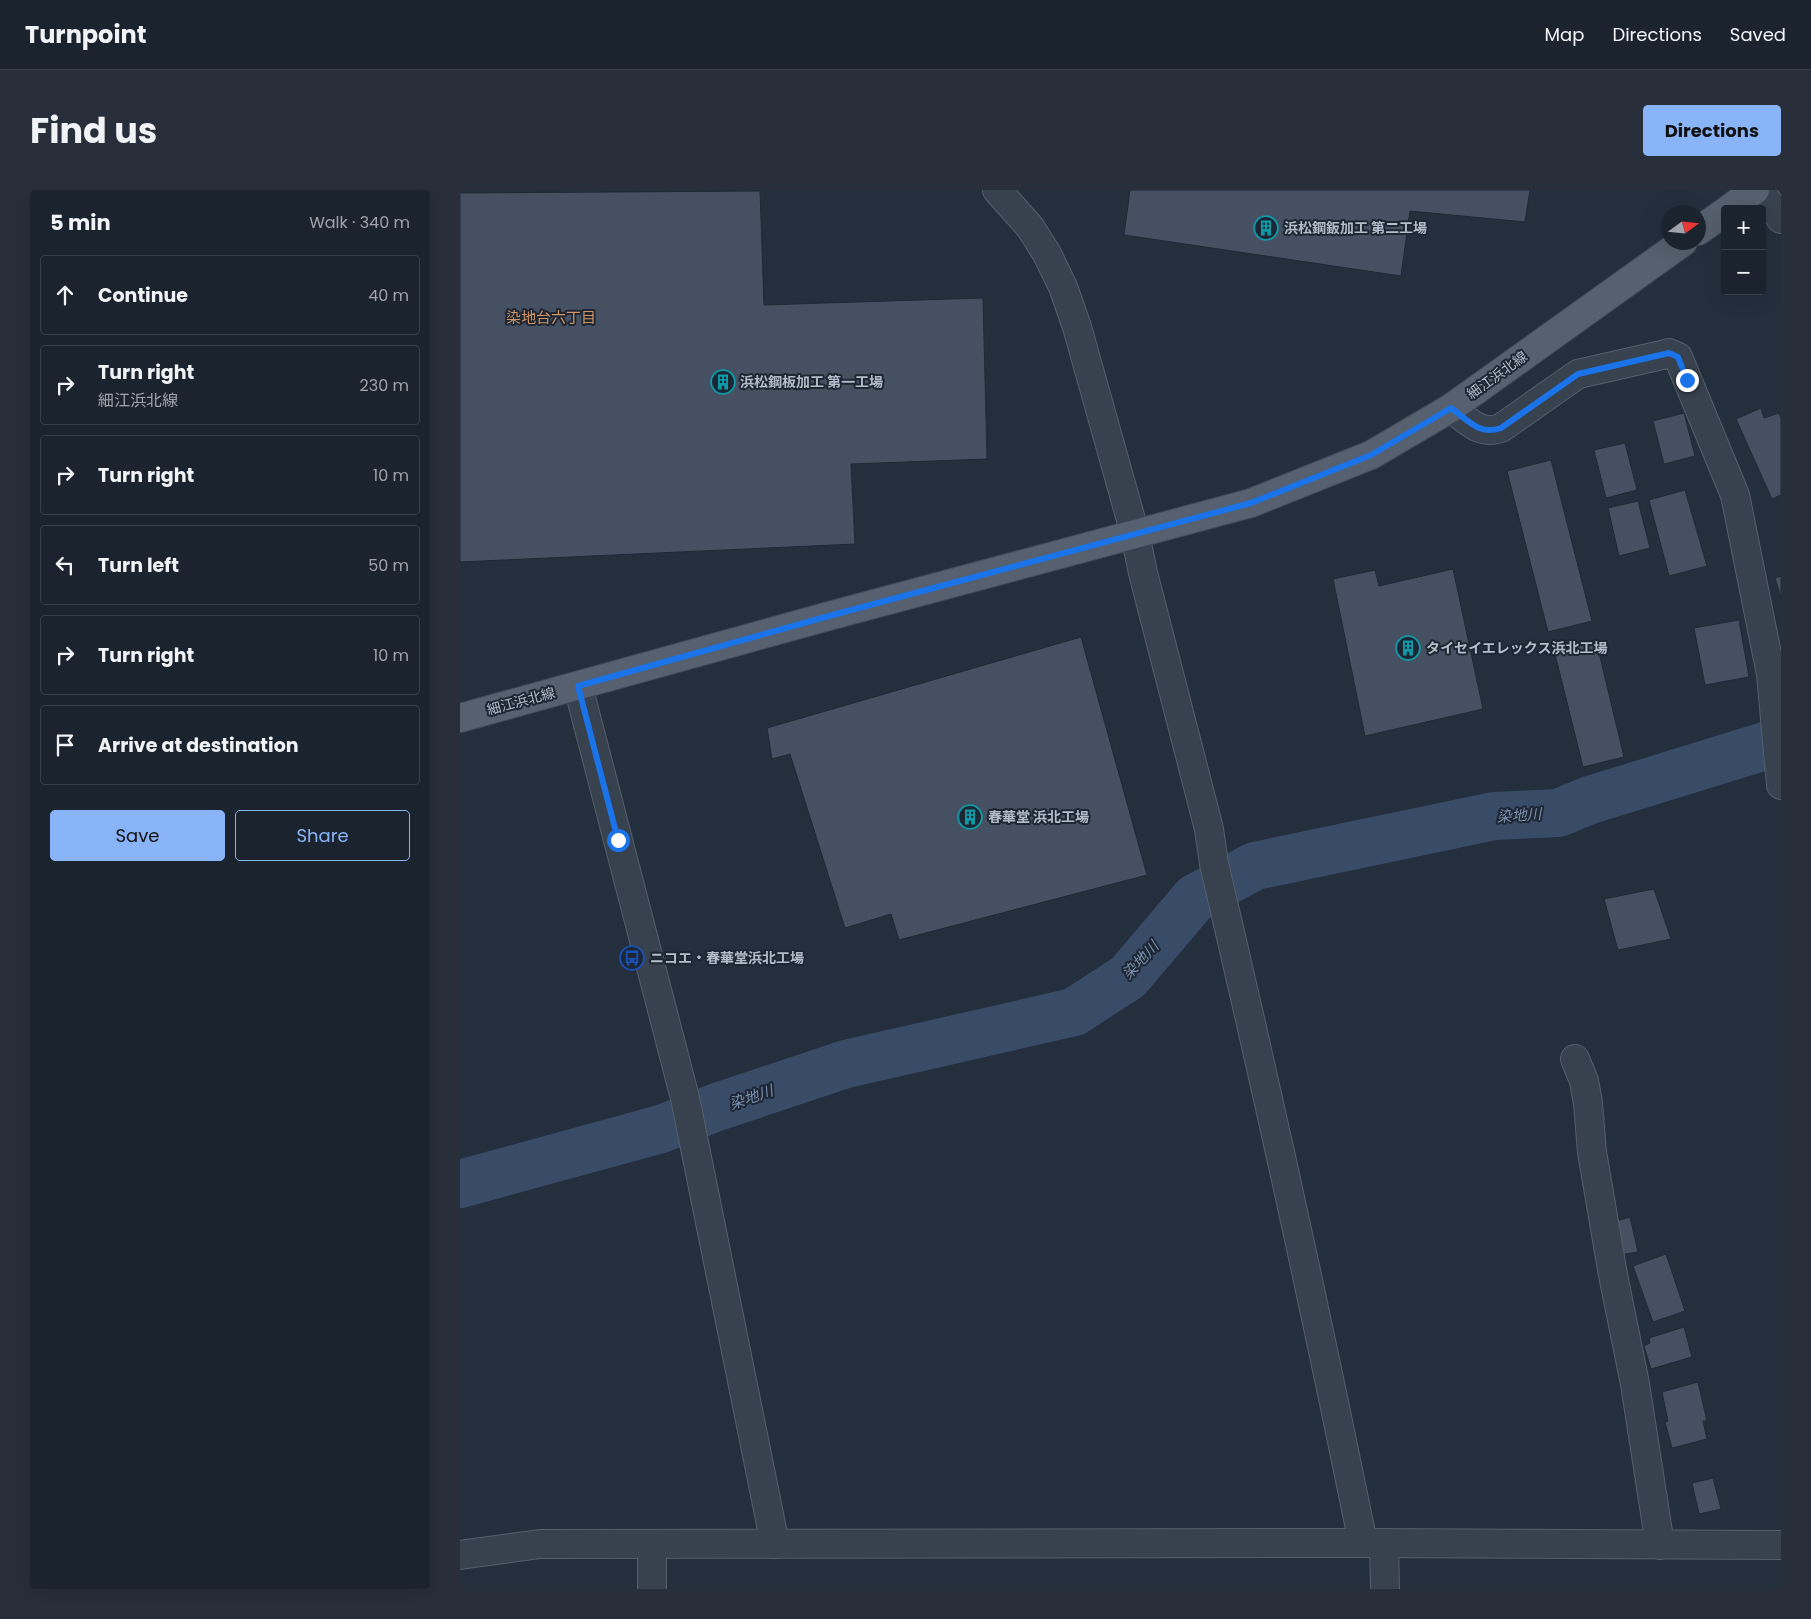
<!DOCTYPE html>
<html lang="en">
<head>
<meta charset="utf-8">
<style>
  :root { --surface:#1b232e; --page:#282f3a; --text:#f1f3f6; --muted:#a0a4aa; --line:#39404a; --accent:#8ab4f8 }
  body { margin:0; font-family:Poppins,"Noto Sans JP",sans-serif; background:var(--page); color:var(--text) }
  .controls { position:absolute; right:15px; top:15px; display:grid; overflow:hidden; border-radius:5px; box-shadow:0 5px 20px #0002 }
  .controls button { width:45px; height:45px; display:grid; place-items:center; padding:0; border:0; border-bottom:1px solid var(--line); background:var(--surface); color:var(--text); font:25px sans-serif }
  .compass { position:absolute; left:1201px; top:15px; width:45px; height:45px; border-radius:50%; background:var(--surface); box-shadow:0 5px 20px #0002; rotate:75deg }
  .stop { position:absolute; width:15px; height:15px; margin:-11px; border:4px solid #1a73e8; border-radius:50%; background:#fff }
  .stop.end { background:#1a73e8; border-color:#fff; box-shadow:0 1px 5px #0008 }
  .list { margin:0; padding:0; list-style:none }
  h2 { display:flex; justify-content:space-between; align-items:center; height:65px; margin:0; padding:0 20px; font-size:21px }
  h2 small { font-size:16px; font-weight:400; color:var(--muted) }
  .list li { display:grid; grid-template-columns:32px 1fr auto; gap:15px; align-items:center; box-sizing:border-box; height:80px; margin:0 10px 10px; padding:0 10px; border:1px solid var(--line); border-radius:5px }
  .list b { display:block; font-size:19px; white-space:nowrap }
  .list p { margin:0; font-size:16px; white-space:nowrap; color:var(--muted) }
  .list em { font-size:16px; font-style:normal; color:var(--muted) }
  .actions { display:flex; gap:10px; padding:15px 20px }
  .actions a { flex:1; padding:11px 0; border:1px solid var(--accent); border-radius:5px; text-align:center; font-size:18px; color:var(--accent) }
  .actions .main { background:var(--accent); color:#111 }
  .icon { flex:none; width:28px; height:28px; fill:none; stroke:currentColor; stroke-width:2; stroke-linecap:round; stroke-linejoin:round }
  .map { position:relative; flex:none; width:1321px; height:1399px; overflow:hidden; border-radius:5px }
  header { display:flex; align-items:center; gap:30px; box-sizing:border-box; height:70px; padding:0 25px; background:var(--surface); border-bottom:1px solid var(--line) }
  header strong { font-size:24px }
  nav { display:flex; gap:28px; margin-inline-start:auto; font-size:18px }
  .intro { display:flex; align-items:center; justify-content:space-between; box-sizing:border-box; height:120px; padding:0 30px }
  h1 { margin:0; font-size:35px }
  .button { padding:12px 22px; border-radius:5px; background:var(--accent); color:#111; font-size:18px; font-weight:700 }
  main { display:flex; gap:30px; padding:0 30px }
  aside { flex:1; background:var(--surface); border-radius:5px; box-shadow:0 5px 20px #0002 }
  .map>svg:first-child { display:block }
</style>
</head>
<body>
<header>
<strong>Turnpoint</strong>
<nav><a>Map</a><a>Directions</a><a>Saved</a></nav>
</header>
<div class="intro"><h1>Find us</h1><a class="button">Directions</a></div>
<main>
<aside>
<h2>5 min<small>Walk · 340 m</small></h2>
<ul class="list">
<li><svg class="icon" aria-label="ahead" viewBox="0 0 24 24"><path d="M12 20V5M6 11l6-6 6 6"/></svg><div><b>Continue</b></div><em>40 m</em></li>
<li><svg class="icon" aria-label="right" viewBox="0 0 24 24"><path d="M7 20v-9h11M14 6l5 5-5 5"/></svg><div><b>Turn right</b><p>細江浜北線</p></div><em>230 m</em></li>
<li><svg class="icon" aria-label="right" viewBox="0 0 24 24"><path d="M7 20v-9h11M14 6l5 5-5 5"/></svg><div><b>Turn right</b></div><em>10 m</em></li>
<li><svg class="icon" aria-label="left" viewBox="0 0 24 24"><path d="M17 20v-9H6M10 6l-5 5 5 5"/></svg><div><b>Turn left</b></div><em>50 m</em></li>
<li><svg class="icon" aria-label="right" viewBox="0 0 24 24"><path d="M7 20v-9h11M14 6l5 5-5 5"/></svg><div><b>Turn right</b></div><em>10 m</em></li>
<li><svg class="icon" aria-label="arrive" viewBox="0 0 24 24"><path d="M6 21V4h12l-3 4 3 4H6"/></svg><div><b>Arrive at destination</b></div></li>
</ul>
<div class="actions"><a class="main">Save</a><a>Share</a></div>
</aside>
<div class="map">
<svg width="1321" height="1399" viewBox="0 0 1321 1399">
  <rect width="100%" height="100%" fill="#242f3e"/>
  <g fill="none" stroke-linecap="round" stroke-linejoin="round">
    <polyline stroke="#394c67" stroke-width="48" points="0,994 201,939 257,917 386,874 614,822 668,787 735,708 795,676 1034,626 1098,623 1130,610 1321,551"/>
  </g>
  <g fill="#455162" stroke="#1f2835">
    <polygon points="670,0 1070,0 1065,32 950,21 941,86 664,45"/>
    <polygon points="300,1 304,115 523,108 527,269 391,274 395,354 0,372 0,3"/>
    <polygon points="1301,218 1304,228 1319,223 1321,228 1321,305 1312,309 1276,229"/>
    <polygon points="1224,223 1235,266 1204,274 1193,231"/>
    <polygon points="1165,253 1177,300 1146,308 1134,260"/>
    <polygon points="1091,270 1132,431 1088,442 1047,281"/>
    <polygon points="1225,300 1247,376 1209,386 1189,310"/>
    <polygon points="1178,311 1190,358 1159,366 1148,318"/>
    <polygon points="993,379 1023,519 905,546 873,389 915,380 919,396"/>
    <polygon points="1321,386 1321,408 1315,388"/>
    <polygon points="1279,430 1289,487 1245,495 1234,438"/>
    <polygon points="621,447 687,685 439,750 431,724 385,738 330,564 312,569 307,538"/>
    <polygon points="1136,450 1164,567 1123,577 1094,460"/>
    <polygon points="1194,699 1211,749 1158,760 1144,709"/>
    <polygon points="1170,1027 1178,1062 1160,1065 1153,1032"/>
    <polygon points="1206,1064 1225,1121 1193,1132 1173,1076"/>
    <polygon points="1224,1137 1232,1167 1191,1179 1184,1156 1190,1153 1189,1148"/>
    <polygon points="1238,1192 1247,1231 1243,1231 1247,1249 1212,1258 1205,1232 1208,1231 1202,1202"/>
    <polygon points="1253,1288 1261,1319 1239,1324 1232,1293"/>
  </g>
  <g fill="none" stroke-linecap="round" stroke-linejoin="round">
    <g stroke="#565f6c" stroke-width="30">
      <g id="minor">
        <path d="M537,0L570,37L587,64L603,97L617,137L675,344L683,383L749,639L754,674C807,899 857,1126 903,1353"/>
        <polyline points="1299,0 1321,29"/>
        <path d="M991,218C1008,230 1019,246 1041,238L1118,184L1202,165L1209,163L1218,167L1275,305L1311,484L1321,595"/>
        <polyline points="118,496 225,908 315,1354"/>
        <polyline points="1115,869 1124,891 1128,913 1132,962 1153,1085 1175,1194 1200,1355"/>
        <polyline points="924,1353 925,1399"/>
        <polyline points="192,1354 192,1399"/>
        <polyline points="0,1365 80,1354 903,1353 1321,1355"/>
      </g>
    </g>
    <g stroke="#414a57" stroke-width="30">
      <g id="major">
        <polyline points="1269,19 1295,0"/>
        <polyline points="1238,41 1265,22"/>
        <polyline points="0,528 369,426 791,313 911,265 991,218 1223,52"/>
      </g>
    </g>
    <use href="#minor" stroke="#38414e" stroke-width="28"/>
    <use href="#major" stroke="#56606e" stroke-width="28"/>
  </g>
  <g fill="none" stroke-linecap="round" stroke-linejoin="round">
    <path stroke="#1a73e8" stroke-width="6" d="M158,650L118,496L369,426L791,313L911,265L991,218C1008,230 1019,246 1041,238L1118,184L1209,163L1218,167L1227,190"/>
  </g>
  <defs>
    <g id="building-ring" transform="scale(1.25)"><circle r="9.5" fill="#1d2633" stroke="#0f9aa8" stroke-width="1.5"/><path d="M-4-6H4V6H1V3H-1V6H-4ZM-2.5-4.3h1.7v1.8h-1.7ZM.8-4.3h1.7v1.8H.8ZM-2.5-1h1.7V.8h-1.7ZM.8-1h1.7V.8H.8Z" fill="#0f9aa8"/></g>
    <g id="bus-ring" transform="scale(1.25)"><circle r="9.5" fill="#1d2633" stroke="#1a4fb4" stroke-width="1.5"/><path d="M-5-6H5V4H4V6H2V4H-2V6H-4V4H-5ZM-3.5-4V0h7V-4ZM-3.5 1.2v1.5H-2V1.2ZM2 1.2v1.5H3.5V1.2Z" fill="#1a4fb4"/></g>
  </defs>
  <g fill-rule="evenodd">
    <use href="#building-ring" x="806" y="38"/>
    <use href="#building-ring" x="263" y="192"/>
    <use href="#building-ring" x="948" y="458"/>
    <use href="#building-ring" x="510" y="627"/>
    <use href="#bus-ring" x="172" y="768"/>
  </g>
  <g text-anchor="middle" dominant-baseline="central" stroke-width="4" stroke-linejoin="round" paint-order="stroke">
    <g font-size="14" font-weight="bold" fill="#b4bcc9" stroke="#1d2633" text-anchor="start">
      <text x="824" y="38">浜松鋼鈑加工 第二工場</text>
      <text x="280" y="192">浜松鋼板加工 第一工場</text>
      <text x="966" y="458">タイセイエレックス浜北工場</text>
      <text x="528" y="627">春華堂 浜北工場</text>
      <text x="190" y="768">ニコエ・春華堂浜北工場</text>
    </g>
    <g font-size="14" fill="#b4bcc9" stroke="#1d2633">
      <text transform="translate(1037 185) rotate(-36)">細江浜北線</text>
      <text transform="translate(61 511) rotate(-15)">細江浜北線</text>
    </g>
    <g font-size="15" fill="#d59563" stroke="#1d2633">
      <text x="91" y="127">染地台六丁目</text>
    </g>
    <g font-size="15" font-style="italic" fill="#7c92b1" stroke="#1d2633">
      <text transform="translate(1059 625) rotate(-4)">染地川</text>
      <text transform="translate(680 770) rotate(-47)">染地川</text>
      <text transform="translate(291 907) rotate(-19)">染地川</text>
    </g>
  </g>
</svg>
<div class="controls">
<button>+</button>
<button>−</button>
</div>
<svg class="compass" viewBox="-18 -18 36 36"><path d="M0-13l5 13h-10z" fill="#e53935"/><path d="M0 13l5-13h-10z" fill="#a0a4aa"/></svg>
<div class="stop" style="left:158px;top:650px"></div>
<div class="stop end" style="left:1227px;top:190px"></div>
</div>
</main>
</body>
</html>
